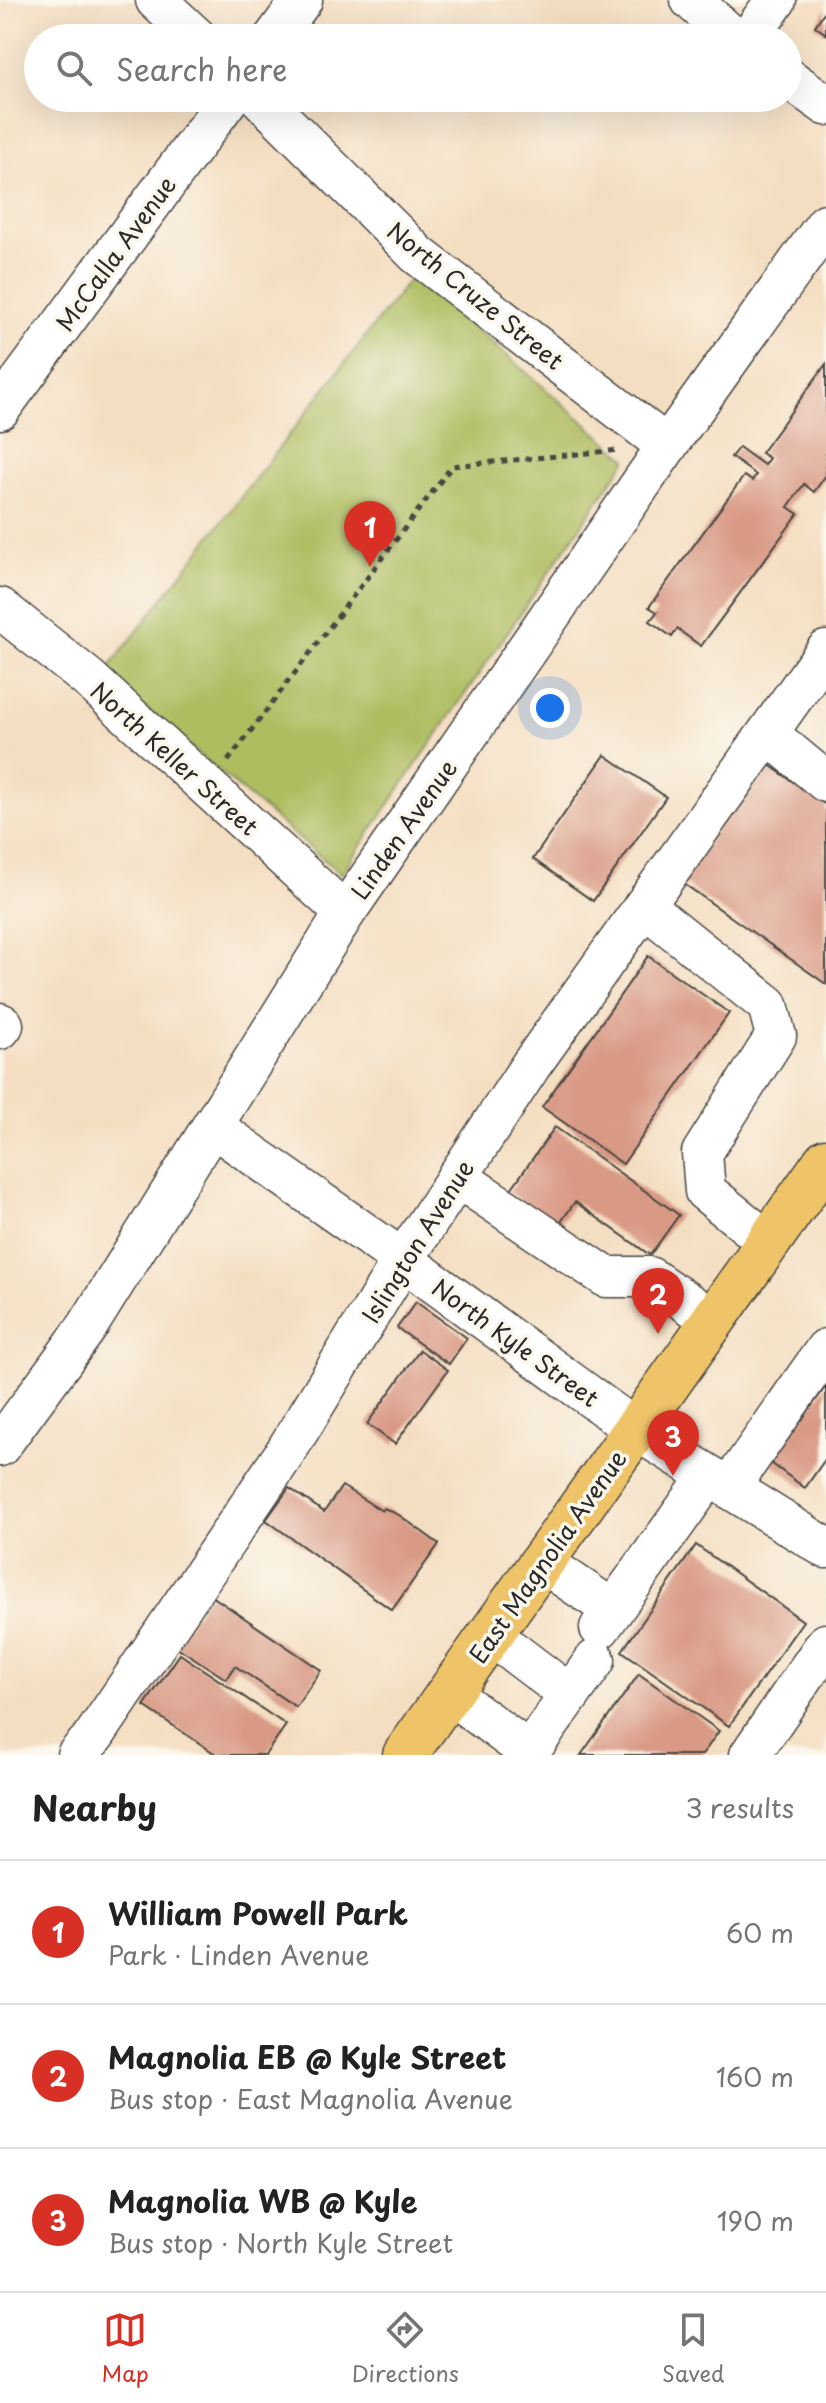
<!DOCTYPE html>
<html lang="en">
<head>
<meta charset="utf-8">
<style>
  :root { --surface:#fff; --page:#f2f2f2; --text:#222; --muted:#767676; --line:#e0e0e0; --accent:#d93025 }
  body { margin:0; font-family:"Playpen Sans",sans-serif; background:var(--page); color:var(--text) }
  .you { position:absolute; left:550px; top:708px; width:28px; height:28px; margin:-20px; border:6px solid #fff; border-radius:50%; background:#1a73e8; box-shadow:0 0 0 12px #1a73e833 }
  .badge { display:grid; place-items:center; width:52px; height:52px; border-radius:50%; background:var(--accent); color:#fff; font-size:26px; font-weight:700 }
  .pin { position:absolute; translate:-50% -66px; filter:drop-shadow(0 2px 4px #0008) }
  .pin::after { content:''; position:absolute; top:42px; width:28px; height:24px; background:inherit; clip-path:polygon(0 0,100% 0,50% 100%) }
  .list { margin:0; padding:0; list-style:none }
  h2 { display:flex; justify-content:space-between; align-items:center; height:104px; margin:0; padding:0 32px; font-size:34px }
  h2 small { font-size:26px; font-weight:400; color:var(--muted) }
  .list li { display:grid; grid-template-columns:52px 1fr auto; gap:24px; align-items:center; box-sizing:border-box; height:144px; padding:0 32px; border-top:2px solid var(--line) }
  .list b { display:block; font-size:30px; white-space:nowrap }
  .list p { margin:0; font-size:26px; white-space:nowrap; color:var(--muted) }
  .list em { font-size:26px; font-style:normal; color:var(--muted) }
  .icon { flex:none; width:44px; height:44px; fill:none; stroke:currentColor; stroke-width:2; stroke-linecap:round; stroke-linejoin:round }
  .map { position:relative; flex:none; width:826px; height:1755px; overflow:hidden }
  .search { position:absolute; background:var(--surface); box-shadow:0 8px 32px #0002; left:24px; right:24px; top:24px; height:88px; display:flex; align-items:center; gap:20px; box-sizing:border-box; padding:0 28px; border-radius:44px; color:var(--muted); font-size:30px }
  .sheet { height:536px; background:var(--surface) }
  nav { display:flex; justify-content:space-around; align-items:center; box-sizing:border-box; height:112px; border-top:2px solid var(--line); background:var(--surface); font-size:22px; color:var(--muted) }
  nav a { display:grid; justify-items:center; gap:4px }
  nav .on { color:var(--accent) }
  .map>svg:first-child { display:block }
</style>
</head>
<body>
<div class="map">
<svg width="826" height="1755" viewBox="0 0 826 1755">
  <rect width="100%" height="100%" fill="#fbf7ec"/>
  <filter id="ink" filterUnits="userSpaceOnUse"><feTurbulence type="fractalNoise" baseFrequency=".0125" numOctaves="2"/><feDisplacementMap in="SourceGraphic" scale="16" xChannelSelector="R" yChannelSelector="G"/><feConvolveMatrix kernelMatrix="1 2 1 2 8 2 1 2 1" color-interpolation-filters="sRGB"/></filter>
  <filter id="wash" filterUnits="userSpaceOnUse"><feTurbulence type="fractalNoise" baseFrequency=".006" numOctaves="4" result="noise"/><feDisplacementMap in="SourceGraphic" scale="32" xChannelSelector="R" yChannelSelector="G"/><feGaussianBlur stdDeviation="1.8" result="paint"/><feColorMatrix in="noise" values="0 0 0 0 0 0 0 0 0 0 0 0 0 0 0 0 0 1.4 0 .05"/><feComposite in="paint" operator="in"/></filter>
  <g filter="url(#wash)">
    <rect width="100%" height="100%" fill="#f4dec1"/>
    <polygon fill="#aebd60" stroke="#6c7446" stroke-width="2" points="413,275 627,459 341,874 104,674"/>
    <g id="blocks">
      <g fill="#d99a85">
        <polygon points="826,9 826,34 815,26"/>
        <polygon points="826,364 826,475 814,492 804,484 788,507 798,514 701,646 677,629 672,637 650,621 657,612 649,607 744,476 752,481 756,475 731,457 739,447 764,465 769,458 761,453"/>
        <polygon points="605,755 666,797 593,901 533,859"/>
        <polygon points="765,762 826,805 826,984 680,881"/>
        <polygon points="648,956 729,1013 623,1164 542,1107"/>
        <polygon points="555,1127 679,1215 650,1255 575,1202 558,1226 509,1192"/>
        <polygon points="416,1302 467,1338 449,1364 397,1328"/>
        <polygon points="420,1350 448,1370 395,1444 367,1424"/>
        <polygon points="826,1386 826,1458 805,1488 771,1463"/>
        <polygon points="342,1486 382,1511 384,1508 399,1515 439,1544 392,1610 266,1520 289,1488 324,1512"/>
        <polygon points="696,1545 803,1621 729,1726 622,1651"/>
        <polygon points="209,1594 321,1670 296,1707 235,1666 226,1679 174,1645"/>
        <polygon points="180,1654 286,1725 265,1755 217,1755 144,1706"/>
        <polygon points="639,1674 719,1731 702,1755 581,1755"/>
      </g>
    </g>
  </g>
  <g filter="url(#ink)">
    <use href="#blocks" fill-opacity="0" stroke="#494642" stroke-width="2"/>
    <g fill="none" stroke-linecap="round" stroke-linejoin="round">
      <g stroke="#494642" stroke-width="43">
        <g id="minor">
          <polyline points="156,0 197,38"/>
          <polyline points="691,0 734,38"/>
          <polyline points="274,38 302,0"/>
          <polyline points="749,38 776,0"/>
          <polyline points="788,78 826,105"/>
          <polyline points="260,98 418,255 667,446"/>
          <polyline points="0,409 229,98"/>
          <polyline points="0,608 89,679 345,913"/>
          <polyline points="768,734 826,782"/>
          <polyline points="644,906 768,1005 776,1036 702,1153 705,1191 767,1241"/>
          <polyline points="0,1023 3,1025 0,1029"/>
          <polyline points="212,1126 403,1260 636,1430 826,1548"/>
          <polyline points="457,1177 606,1277 649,1277 712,1319"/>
          <polyline points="0,1446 87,1327 345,913 667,446 826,224"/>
          <polyline points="729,1488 826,1349"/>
          <polyline points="542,1562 613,1610"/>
          <polyline points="600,1628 709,1476"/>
          <polyline points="491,1635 570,1695"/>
          <polyline points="449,1693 529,1752"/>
          <polyline points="77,1755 94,1736 283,1456 403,1260 531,1065 826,651"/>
          <polyline points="527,1755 595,1660"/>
          <polyline points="750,1755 826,1644"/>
        </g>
      </g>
      <g stroke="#494642" stroke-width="47">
        <polyline id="major" points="405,1755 826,1161"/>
      </g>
      <polyline stroke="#494642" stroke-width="5" stroke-dasharray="6 6" stroke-linecap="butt" points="228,761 452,466 619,450"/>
      <use href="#minor" stroke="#fff" stroke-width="40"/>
      <use href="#major" stroke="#efc469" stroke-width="44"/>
    </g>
  </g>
  <g text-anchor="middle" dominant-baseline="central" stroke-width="7" stroke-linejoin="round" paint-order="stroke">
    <g font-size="24" fill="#2b2b2b" stroke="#fbf7ec">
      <text transform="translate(115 253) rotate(-54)">McCalla Avenue</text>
      <text transform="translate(476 295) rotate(39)">North Cruze Street</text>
      <text transform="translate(175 758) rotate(42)">North Keller Street</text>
      <text transform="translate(403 829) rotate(-55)">Linden Avenue</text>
      <text transform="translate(417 1241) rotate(-58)">Islington Avenue</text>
      <text transform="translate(516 1342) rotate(36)">North Kyle Street</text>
      <text transform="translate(547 1556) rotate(-55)">East Magnolia Avenue</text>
    </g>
  </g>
</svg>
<div class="you"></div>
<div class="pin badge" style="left:370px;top:567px">1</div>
<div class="pin badge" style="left:658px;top:1334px">2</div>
<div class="pin badge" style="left:673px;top:1476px">3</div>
<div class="search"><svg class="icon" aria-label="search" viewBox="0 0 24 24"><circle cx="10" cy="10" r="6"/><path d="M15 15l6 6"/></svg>Search here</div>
</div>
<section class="sheet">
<h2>Nearby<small>3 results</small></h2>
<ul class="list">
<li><span class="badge">1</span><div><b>William Powell Park</b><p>Park · Linden Avenue</p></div><em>60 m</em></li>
<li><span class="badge">2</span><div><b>Magnolia EB @ Kyle Street</b><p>Bus stop · East Magnolia Avenue</p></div><em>160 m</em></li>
<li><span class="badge">3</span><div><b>Magnolia WB @ Kyle</b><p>Bus stop · North Kyle Street</p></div><em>190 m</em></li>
</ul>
</section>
<nav>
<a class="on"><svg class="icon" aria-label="map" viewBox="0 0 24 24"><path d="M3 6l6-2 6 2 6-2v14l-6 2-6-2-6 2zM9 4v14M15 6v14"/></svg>Map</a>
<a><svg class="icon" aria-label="directions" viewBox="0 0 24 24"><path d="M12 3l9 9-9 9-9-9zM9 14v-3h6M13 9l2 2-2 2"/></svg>Directions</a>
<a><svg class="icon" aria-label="saved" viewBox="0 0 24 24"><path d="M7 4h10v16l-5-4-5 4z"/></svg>Saved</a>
</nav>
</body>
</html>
